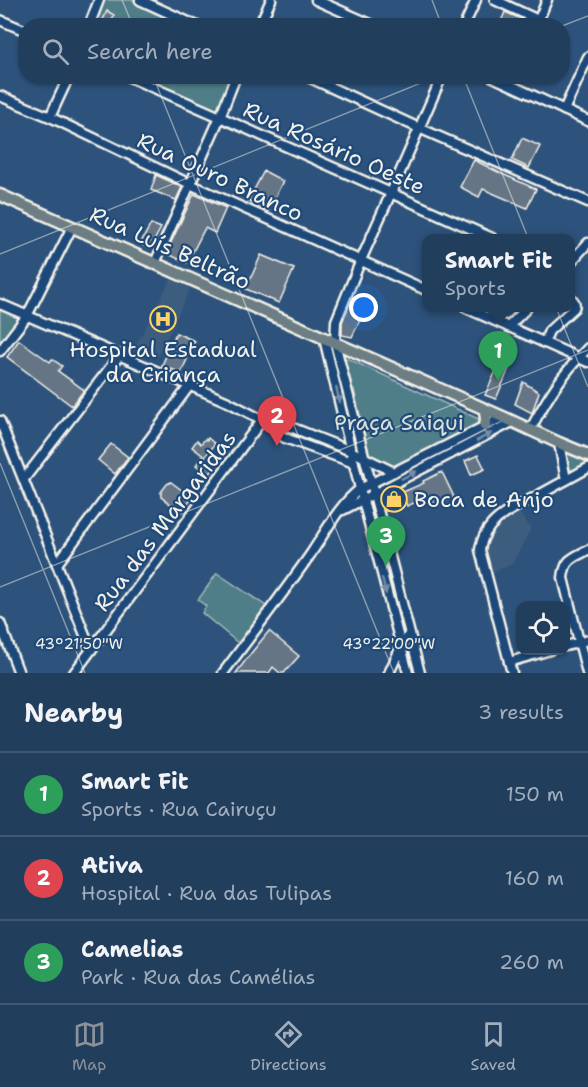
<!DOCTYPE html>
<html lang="en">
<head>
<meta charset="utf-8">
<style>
  :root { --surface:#223e5d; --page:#2a4563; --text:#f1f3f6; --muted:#a2aebc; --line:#3f5772; --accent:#8c9099 }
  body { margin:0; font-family:"Shantell Sans",sans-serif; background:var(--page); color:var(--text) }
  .controls { position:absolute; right:18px; bottom:18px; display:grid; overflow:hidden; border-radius:12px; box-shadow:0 2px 4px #0004 }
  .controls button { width:54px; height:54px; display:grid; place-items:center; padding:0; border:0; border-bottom:2px solid var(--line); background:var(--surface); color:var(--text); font:30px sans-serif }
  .you { position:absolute; left:364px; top:308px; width:21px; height:21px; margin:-15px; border:4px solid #fff; border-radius:50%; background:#1a73e8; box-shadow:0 0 0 9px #1a73e833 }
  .badge { display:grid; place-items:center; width:39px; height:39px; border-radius:50%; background:var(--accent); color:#fff; font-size:20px; font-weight:700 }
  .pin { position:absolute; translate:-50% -50px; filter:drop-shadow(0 2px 3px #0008) }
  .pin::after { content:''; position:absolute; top:32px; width:21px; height:18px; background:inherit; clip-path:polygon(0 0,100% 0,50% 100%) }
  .popup { position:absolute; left:422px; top:234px; width:153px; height:78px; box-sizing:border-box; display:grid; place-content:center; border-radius:12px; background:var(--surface); filter:drop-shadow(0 2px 4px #0005); font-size:20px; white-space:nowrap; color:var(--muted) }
  .popup b { font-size:22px; color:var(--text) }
  .popup::after { content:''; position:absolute; left:50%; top:100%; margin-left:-12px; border:12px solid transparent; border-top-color:var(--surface) }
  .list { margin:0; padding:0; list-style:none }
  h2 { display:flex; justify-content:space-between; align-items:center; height:78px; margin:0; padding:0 24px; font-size:26px }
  h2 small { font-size:20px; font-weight:400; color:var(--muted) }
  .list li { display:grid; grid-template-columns:39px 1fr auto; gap:18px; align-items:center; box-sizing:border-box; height:84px; padding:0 24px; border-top:2px solid var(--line) }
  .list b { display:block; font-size:22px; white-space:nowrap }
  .list p { margin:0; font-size:20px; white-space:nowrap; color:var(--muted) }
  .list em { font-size:20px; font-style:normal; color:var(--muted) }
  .icon { flex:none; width:33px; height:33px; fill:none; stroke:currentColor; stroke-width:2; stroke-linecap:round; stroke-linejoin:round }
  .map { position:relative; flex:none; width:588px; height:673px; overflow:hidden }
  .search { position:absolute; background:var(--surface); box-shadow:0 2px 4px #0004; left:18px; right:18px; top:18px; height:66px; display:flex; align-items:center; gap:15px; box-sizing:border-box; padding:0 21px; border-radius:24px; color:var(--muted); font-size:22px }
  .sheet { height:330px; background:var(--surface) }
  nav { display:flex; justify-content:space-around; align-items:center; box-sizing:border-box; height:84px; border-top:2px solid var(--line); background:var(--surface); font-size:16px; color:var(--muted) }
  nav a { display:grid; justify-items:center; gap:3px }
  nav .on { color:var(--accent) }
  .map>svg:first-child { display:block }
</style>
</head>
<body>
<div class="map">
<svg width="588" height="673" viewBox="0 0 588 673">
  <rect width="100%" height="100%" fill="#2d537c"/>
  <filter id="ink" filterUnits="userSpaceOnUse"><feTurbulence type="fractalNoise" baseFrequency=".0167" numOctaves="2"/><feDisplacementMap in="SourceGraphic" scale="12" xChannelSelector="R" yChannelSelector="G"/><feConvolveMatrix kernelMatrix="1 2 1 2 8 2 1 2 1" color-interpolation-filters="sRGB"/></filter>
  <g filter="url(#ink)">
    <g fill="#3e5d7f">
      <polygon points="171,279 190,289 158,357 135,348"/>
      <polygon points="516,509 531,528 512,564 487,575 484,551 486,543 489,536 500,522"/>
    </g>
    <g fill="#4f7e88" stroke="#a2b8b8" stroke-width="1.5">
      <polygon points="99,0 139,0 195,26 89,26"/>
      <polygon points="128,77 236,77 220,117"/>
      <polygon points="0,309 22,319 0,347"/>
      <polygon points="332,348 358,446 354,447 330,349"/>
      <polygon points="342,356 483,421 393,468 367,454 363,440 365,437 354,389 350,387"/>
      <polygon points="499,423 499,426 379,489 376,485"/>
      <polygon points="283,428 348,452 349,459 283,434 281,430"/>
      <polygon points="566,451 588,460 588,463 571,474"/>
      <polygon points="372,500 406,630 403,633 402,633 366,501"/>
      <polygon points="217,573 266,606 238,643 202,613 206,606 198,600"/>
    </g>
    <g fill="#657585" stroke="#f4f1e8" stroke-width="1.5">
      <polygon points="107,11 114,15 110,26 102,22"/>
      <polygon points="505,12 530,23 530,26 499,26"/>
      <polygon points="522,138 540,146 529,168 512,160"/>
      <polygon points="474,160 500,173 536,189 527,208 483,189 479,197 460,187"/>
      <polygon points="264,171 283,181 268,211 248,201"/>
      <polygon points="156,175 182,187 176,200 151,190"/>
      <polygon points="194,194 226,208 215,233 205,228 187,263 166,253"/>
      <polygon points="151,224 161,228 150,248 140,244"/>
      <polygon points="261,255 294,269 279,303 246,289"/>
      <polygon points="353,297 368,303 352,337 342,335 342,322"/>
      <polygon points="176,333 195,341 181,373 162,365"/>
      <polygon points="19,340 50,362 52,359 62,366 58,371 84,390 72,406 7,357"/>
      <polygon points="500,362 510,366 496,399 485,395"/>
      <polygon points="523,382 539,392 532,413 515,404"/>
      <polygon points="208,438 215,444 205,457 192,447 197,440 201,444 205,439 207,440"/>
      <polygon points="111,444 128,457 115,474 98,460"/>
      <polygon points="478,455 485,469 471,475 465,461"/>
      <polygon points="201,458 214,468 209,475 196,465"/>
      <polygon points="442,472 454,497 436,507 430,496 407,506 405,501 386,511 383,505 384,498 400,489 401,493 424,483 423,481"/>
      <polygon points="171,482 191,497 190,501 184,509 180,511 161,497 161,492 167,484"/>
      <polygon points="269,631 299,656 284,673 280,673 273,667 269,673 236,673 252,652"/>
    </g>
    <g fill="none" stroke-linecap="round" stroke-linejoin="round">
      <g stroke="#f4f1e8" stroke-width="13">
        <g id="minor">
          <polyline points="140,0 197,26"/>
          <polyline points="316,0 375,26"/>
          <polyline points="495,0 538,20"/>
          <polyline points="0,20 26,31"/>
          <polyline points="89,26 99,0"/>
          <polyline points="259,26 271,0"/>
          <polyline points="464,26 476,0"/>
          <polyline points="536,26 547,0"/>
          <polyline points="127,76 220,117 492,238"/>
          <polyline points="306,76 419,128 588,202"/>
          <polyline points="491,76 588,121"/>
          <polyline points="0,96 50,117 190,184 426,290"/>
          <polyline points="564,110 588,57"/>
          <polyline points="50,117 69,76"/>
          <polyline points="155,263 220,117 236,76"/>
          <polyline points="570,263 588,243"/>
          <polyline points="0,304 228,402 274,426 280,435 285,438 354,463"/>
          <polyline points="466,308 588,362"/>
          <polyline points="508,327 527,308"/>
          <polyline points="324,338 360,489 408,673"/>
          <path d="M544,343L549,331L574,308C576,303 574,301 570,297"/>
          <polyline points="0,351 27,316 72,227"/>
          <polyline points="0,421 91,650"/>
          <polyline points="274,426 280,425 288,426 351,451 394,472"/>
          <path d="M530,430C547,398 562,374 588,348"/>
          <polyline points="559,443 566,480"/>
          <polyline points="24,479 119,356"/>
          <polyline points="343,510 512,422"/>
          <polyline points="57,564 190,385"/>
          <polyline points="0,623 19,673"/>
          <polyline points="566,646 588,640"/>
          <polyline points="509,662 550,650"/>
          <polyline points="74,673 262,420"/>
          <path d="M223,673C252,634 282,595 310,555C325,533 339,505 360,489L503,417"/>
          <polyline points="389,673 401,647 409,634"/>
          <polyline points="420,673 335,343 336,321 361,260 391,193 442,76"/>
          <path d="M512,673L480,550C484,519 514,508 539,495C555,486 572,477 588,468"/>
          <path d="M587,673L563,578C565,559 572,558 588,550"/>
        </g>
      </g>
      <g stroke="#f4f1e8" stroke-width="15">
        <g id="major">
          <polyline points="0,195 503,417 559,443 588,455"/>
          <polyline points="485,410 486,420 485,426"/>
        </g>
      </g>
      <use href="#minor" stroke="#1f4a7a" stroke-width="8"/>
      <use href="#major" stroke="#6c7e84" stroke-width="10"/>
    </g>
    <defs><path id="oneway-solid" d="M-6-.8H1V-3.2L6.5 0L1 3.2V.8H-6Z" transform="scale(1.5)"/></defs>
    <g fill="#748da6">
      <use href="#oneway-solid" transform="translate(338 395) rotate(77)"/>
      <use href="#oneway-solid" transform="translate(484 437) rotate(-27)"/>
      <use href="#oneway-solid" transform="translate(409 475) rotate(-27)"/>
      <use href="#oneway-solid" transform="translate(384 586) rotate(76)"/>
    </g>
  </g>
  <path fill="none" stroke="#f4f1e8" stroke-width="1.5" stroke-opacity="0.45" d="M122,0L133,26M432,0L442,26M562,26L588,16M153,76L394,673M463,76L588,387M0,254L438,76M0,463L85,673M0,587L588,350"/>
  <defs>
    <g id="hospital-ring" transform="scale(1.35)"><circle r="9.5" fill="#1f4a7a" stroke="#ffd166" stroke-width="1.5"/><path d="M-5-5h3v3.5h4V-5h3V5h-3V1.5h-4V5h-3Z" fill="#ffd166"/></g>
    <g id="shop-ring" transform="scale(1.35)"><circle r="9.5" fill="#1f4a7a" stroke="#ffd166" stroke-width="1.5"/><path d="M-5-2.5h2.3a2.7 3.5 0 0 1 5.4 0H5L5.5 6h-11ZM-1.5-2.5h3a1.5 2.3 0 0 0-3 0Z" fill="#ffd166"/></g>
  </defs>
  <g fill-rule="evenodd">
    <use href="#hospital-ring" x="163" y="319"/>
    <use href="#shop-ring" x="394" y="499"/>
  </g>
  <g text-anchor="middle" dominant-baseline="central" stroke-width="4.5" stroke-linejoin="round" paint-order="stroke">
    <g font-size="22" fill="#f4f1e8" stroke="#1f4a7a">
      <text transform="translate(334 148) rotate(24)">Rua Rosário Oeste</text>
      <text transform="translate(220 177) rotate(25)">Rua Ouro Branco</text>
      <text transform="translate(170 248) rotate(24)">Rua Luís Beltrão</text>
      <text transform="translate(165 521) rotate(-53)">Rua das Margaridas</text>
    </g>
    <g font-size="22" fill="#f4f1e8" stroke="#1f4a7a">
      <text x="163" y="349">Hospital Estadual<tspan x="163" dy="25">da Criança</tspan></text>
      <text x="414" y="499" text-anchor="start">Boca de Anjo</text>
    </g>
    <g font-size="22" fill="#dbe0da" stroke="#1f4a7a">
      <text x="399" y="422">Praça Saiqui</text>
    </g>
  </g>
  <g font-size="15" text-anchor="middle" fill="#f4f1e8" stroke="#1f4a7a" stroke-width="4.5" stroke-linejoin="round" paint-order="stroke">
    <text x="79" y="649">43°21'50"W</text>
    <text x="389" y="649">43°22'00"W</text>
  </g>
</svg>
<div class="controls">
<button><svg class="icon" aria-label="locate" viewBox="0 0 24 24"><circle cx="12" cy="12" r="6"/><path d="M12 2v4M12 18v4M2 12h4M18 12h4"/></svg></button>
</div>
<div class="you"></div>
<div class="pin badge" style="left:498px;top:381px;background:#2e9e5b">1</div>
<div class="popup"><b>Smart Fit</b>Sports</div>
<div class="pin badge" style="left:277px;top:446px;background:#e0444e">2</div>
<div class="pin badge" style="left:386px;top:566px;background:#2e9e5b">3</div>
<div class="search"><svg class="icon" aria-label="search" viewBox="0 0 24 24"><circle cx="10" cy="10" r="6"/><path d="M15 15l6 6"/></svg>Search here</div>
</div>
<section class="sheet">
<h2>Nearby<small>3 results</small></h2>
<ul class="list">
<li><span class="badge" style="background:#2e9e5b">1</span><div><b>Smart Fit</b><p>Sports · Rua Cairuçu</p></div><em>150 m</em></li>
<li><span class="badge" style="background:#e0444e">2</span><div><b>Ativa</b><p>Hospital · Rua das Tulipas</p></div><em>160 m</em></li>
<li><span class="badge" style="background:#2e9e5b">3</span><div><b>Camelias</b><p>Park · Rua das Camélias</p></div><em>260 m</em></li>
</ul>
</section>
<nav>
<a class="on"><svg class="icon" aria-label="map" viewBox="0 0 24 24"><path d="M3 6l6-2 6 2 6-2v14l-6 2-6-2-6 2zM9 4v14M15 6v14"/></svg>Map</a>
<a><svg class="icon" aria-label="directions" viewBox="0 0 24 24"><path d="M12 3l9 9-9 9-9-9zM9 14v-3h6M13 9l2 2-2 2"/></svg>Directions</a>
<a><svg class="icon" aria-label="saved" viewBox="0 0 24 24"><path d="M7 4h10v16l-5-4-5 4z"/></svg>Saved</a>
</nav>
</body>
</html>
